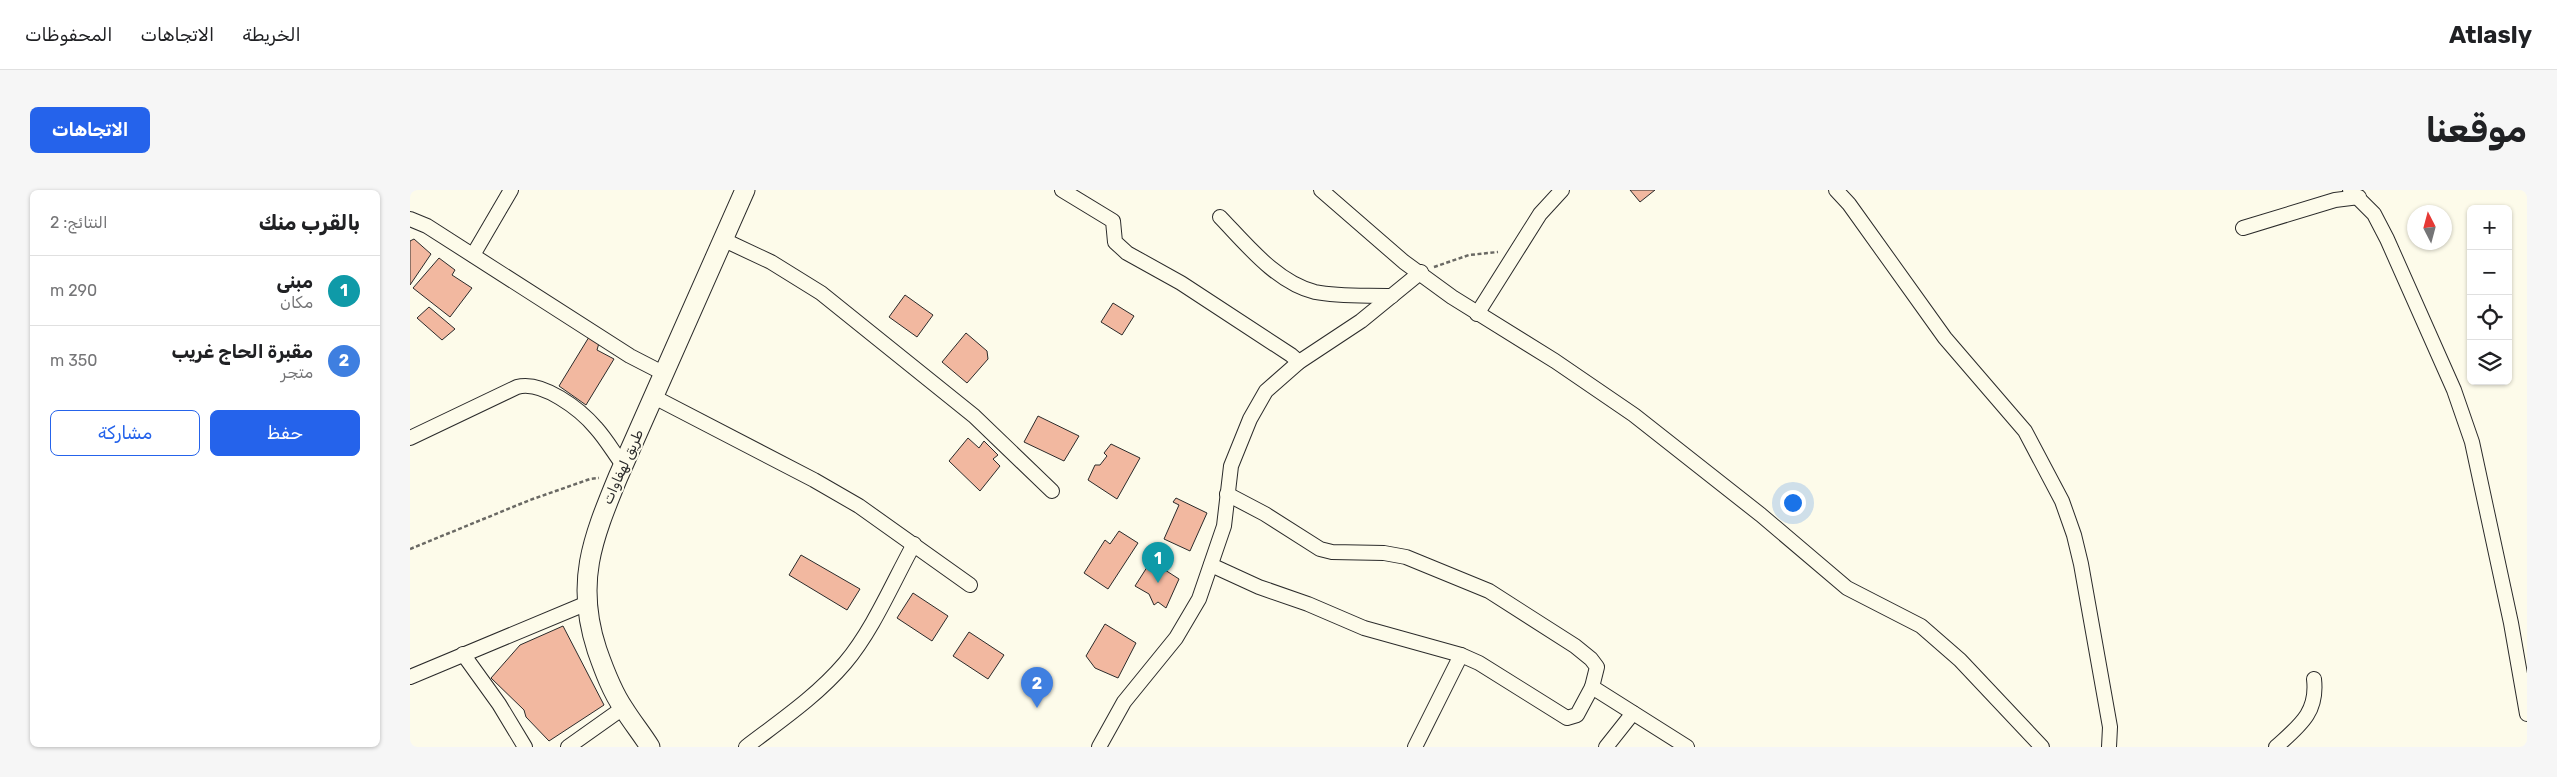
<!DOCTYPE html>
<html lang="ar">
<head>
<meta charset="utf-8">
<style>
  :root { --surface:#fff; --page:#f6f6f6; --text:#202124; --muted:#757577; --line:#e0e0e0; --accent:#2563eb }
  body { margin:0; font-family:Rubik,"Noto Naskh Arabic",sans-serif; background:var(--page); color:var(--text); direction:rtl }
  .controls { position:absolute; right:15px; top:15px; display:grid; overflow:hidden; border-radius:8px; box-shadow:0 1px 4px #0004 }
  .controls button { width:45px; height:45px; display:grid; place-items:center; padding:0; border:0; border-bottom:1px solid var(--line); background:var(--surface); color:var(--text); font:25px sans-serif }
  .compass { position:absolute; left:1997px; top:15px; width:45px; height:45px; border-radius:50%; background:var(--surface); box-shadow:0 1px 4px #0004; rotate:354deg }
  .you { position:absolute; left:1382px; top:312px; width:18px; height:18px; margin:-12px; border:4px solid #fff; border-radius:50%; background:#1a73e8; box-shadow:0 0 0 8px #1a73e833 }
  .badge { display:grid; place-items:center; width:32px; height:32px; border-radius:50%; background:var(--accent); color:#fff; font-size:16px; font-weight:700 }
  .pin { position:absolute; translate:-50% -41px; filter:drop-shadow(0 1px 2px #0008) }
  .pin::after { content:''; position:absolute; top:26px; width:18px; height:15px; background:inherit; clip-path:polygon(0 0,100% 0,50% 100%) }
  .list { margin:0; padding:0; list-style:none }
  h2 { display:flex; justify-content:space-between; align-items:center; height:65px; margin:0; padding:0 20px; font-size:21px }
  h2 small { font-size:16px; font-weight:400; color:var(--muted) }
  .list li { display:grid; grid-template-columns:32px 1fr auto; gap:15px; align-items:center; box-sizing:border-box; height:70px; padding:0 20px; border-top:1px solid var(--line) }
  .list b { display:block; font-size:19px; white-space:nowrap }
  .list p { margin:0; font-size:16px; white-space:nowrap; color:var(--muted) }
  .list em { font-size:16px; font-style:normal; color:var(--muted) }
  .actions { display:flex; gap:10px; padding:15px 20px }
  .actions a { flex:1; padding:11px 0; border:1px solid var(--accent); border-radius:8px; text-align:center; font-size:18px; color:var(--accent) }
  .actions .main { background:var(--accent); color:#fff }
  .icon { flex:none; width:28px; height:28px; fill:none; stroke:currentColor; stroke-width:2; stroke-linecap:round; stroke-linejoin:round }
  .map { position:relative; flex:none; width:2117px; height:557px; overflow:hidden; direction:ltr; border-radius:8px }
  header { display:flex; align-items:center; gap:30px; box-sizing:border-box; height:70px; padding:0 25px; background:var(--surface); border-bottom:1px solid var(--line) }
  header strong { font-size:24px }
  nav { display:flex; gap:28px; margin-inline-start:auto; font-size:18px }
  .intro { display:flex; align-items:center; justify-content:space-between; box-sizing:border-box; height:120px; padding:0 30px }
  h1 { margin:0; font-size:35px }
  .button { padding:12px 22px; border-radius:8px; background:var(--accent); color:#fff; font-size:18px; font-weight:700 }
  main { display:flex; gap:30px; padding:0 30px }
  aside { flex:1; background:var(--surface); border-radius:8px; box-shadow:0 1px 4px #0004 }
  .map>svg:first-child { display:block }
</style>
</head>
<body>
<header>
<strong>Atlasly</strong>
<nav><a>الخريطة</a><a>الاتجاهات</a><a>المحفوظات</a></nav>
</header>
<div class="intro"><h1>موقعنا</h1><a class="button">الاتجاهات</a></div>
<main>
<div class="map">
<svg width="2117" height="557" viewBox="0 0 2117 557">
  <rect width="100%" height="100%" fill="#fdfbea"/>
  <g fill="#f2b8a0" stroke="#2b2b2b">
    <polygon points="1220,0 1245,0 1230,12"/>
    <polygon points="4,49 21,64 0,95 0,51"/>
    <polygon points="29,68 45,80 42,85 62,98 40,127 3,98"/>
    <polygon points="495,105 523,125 507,147 479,127"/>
    <polygon points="703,113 724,126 712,145 691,132"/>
    <polygon points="19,117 45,139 32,150 7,128"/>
    <polygon points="556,143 577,161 578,169 557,193 532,172"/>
    <polygon points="179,147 189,153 187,160 204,169 176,215 149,196"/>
    <polygon points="628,226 669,246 654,271 614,252"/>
    <polygon points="558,248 569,258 574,251 588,265 583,269 590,276 570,301 539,271"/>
    <polygon points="701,254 730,268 707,309 678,290 685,275 690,275 697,266 694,263"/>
    <polygon points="766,308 797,323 780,361 754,349 769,315 763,312"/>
    <polygon points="709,341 728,353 698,399 674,383 695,350 700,354"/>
    <polygon points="391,365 450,399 437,420 379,385"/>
    <polygon points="741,371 769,389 756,418 748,412 744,415 739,404 725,396"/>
    <polygon points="503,403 538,426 522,451 487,428"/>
    <polygon points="695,434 726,453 708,488 685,478 676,466"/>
    <polygon points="153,436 194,515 139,551 116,527 114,520 81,488 110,455"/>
    <polygon points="559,442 594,465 578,489 543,466"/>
  </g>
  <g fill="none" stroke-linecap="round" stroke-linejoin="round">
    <g stroke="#2b2b2b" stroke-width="16">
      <g id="street">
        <polyline points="652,0 703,31 705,52 717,63 771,93 881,165 889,172"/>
        <polyline points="911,0 994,72 1042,107 1145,171 1224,225 1351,325 1437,398 1511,436 1550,470 1632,557"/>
        <polyline points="1426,0 1439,14 1535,148 1615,241 1652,311 1664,345 1671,374 1700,537 1699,557"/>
        <polyline points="1940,0 1964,24 1977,49 2044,200 2062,252 2101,433 2117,524"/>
        <path d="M810,27C836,54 867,93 905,102C930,107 956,105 982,106"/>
        <polyline points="0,29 17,36 220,166 253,183"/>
        <polyline points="1833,38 1925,10 1949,7"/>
        <polyline points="312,49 361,72 411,103 564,226 642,301"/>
        <polyline points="63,65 101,0"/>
        <polyline points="1067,124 1130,24 1152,0"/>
        <polyline points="244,207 404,290 449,316 560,395"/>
        <path d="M0,248L107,197C132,190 170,219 186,238C196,249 204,263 213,275"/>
        <polyline points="817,304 855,324 910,359 922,362 974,363 996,367 1079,401 1165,456 1181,469 1187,477 1182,497 1277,557"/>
        <polyline points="801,375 849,397 898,414 954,438 1051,465 1069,473 1157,528 1167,525 1182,497"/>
        <polyline points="53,464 89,514 115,557"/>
        <polyline points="0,487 175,414"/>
        <polyline points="158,557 213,518"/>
        <path d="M336,557C370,531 407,506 435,473C463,440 483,392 504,354"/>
        <polyline points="689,557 714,512 766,448 789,409 814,336 821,276 840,229 856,201 889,172 951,131 1011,82"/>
        <polyline points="1005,557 1051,465"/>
        <polyline points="1196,557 1223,523"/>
        <path d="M1866,557C1889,536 1908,523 1904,489"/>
      </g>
    </g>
    <g stroke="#2b2b2b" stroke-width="21">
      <path id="secondary" d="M240,557C232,544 222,532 214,519C202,502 194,480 187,460C165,393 182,350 208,287L335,0"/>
    </g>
    <g stroke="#6a6964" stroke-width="2.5" stroke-dasharray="4 2.5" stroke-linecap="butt">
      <polyline points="1024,77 1059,65 1088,62"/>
      <polyline points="0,359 120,310 180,289 189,288"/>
    </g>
    <use href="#street" stroke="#fdfbea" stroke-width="14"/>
    <use href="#secondary" stroke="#fdfbea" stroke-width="19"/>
  </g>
  <g text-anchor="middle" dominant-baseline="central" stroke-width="4" stroke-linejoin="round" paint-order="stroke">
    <g font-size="14" fill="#2b2b2b" stroke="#fdfbea">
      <text transform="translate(213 277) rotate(-66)">طريق لهفاوات</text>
    </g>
  </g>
</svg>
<div class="controls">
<button>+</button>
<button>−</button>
<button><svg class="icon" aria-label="locate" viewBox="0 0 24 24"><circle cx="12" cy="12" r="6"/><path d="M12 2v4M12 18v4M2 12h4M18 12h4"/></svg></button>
<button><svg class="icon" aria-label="layers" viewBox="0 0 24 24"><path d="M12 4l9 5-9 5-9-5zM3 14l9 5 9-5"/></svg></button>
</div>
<svg class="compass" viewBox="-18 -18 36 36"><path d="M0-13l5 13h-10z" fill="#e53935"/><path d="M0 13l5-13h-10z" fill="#757577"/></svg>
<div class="you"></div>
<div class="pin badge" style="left:748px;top:393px;background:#0f9aa8">1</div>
<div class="pin badge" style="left:627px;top:518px;background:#3f7fe0">2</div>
</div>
<aside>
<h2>بالقرب منك<small>النتائج: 2</small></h2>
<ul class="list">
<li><span class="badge" style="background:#0f9aa8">1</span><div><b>مبنى</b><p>مكان</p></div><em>290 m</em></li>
<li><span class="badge" style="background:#3f7fe0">2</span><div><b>مقبرة الحاج غريب</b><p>متجر</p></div><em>350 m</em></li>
</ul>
<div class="actions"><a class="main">حفظ</a><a>مشاركة</a></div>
</aside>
</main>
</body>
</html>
